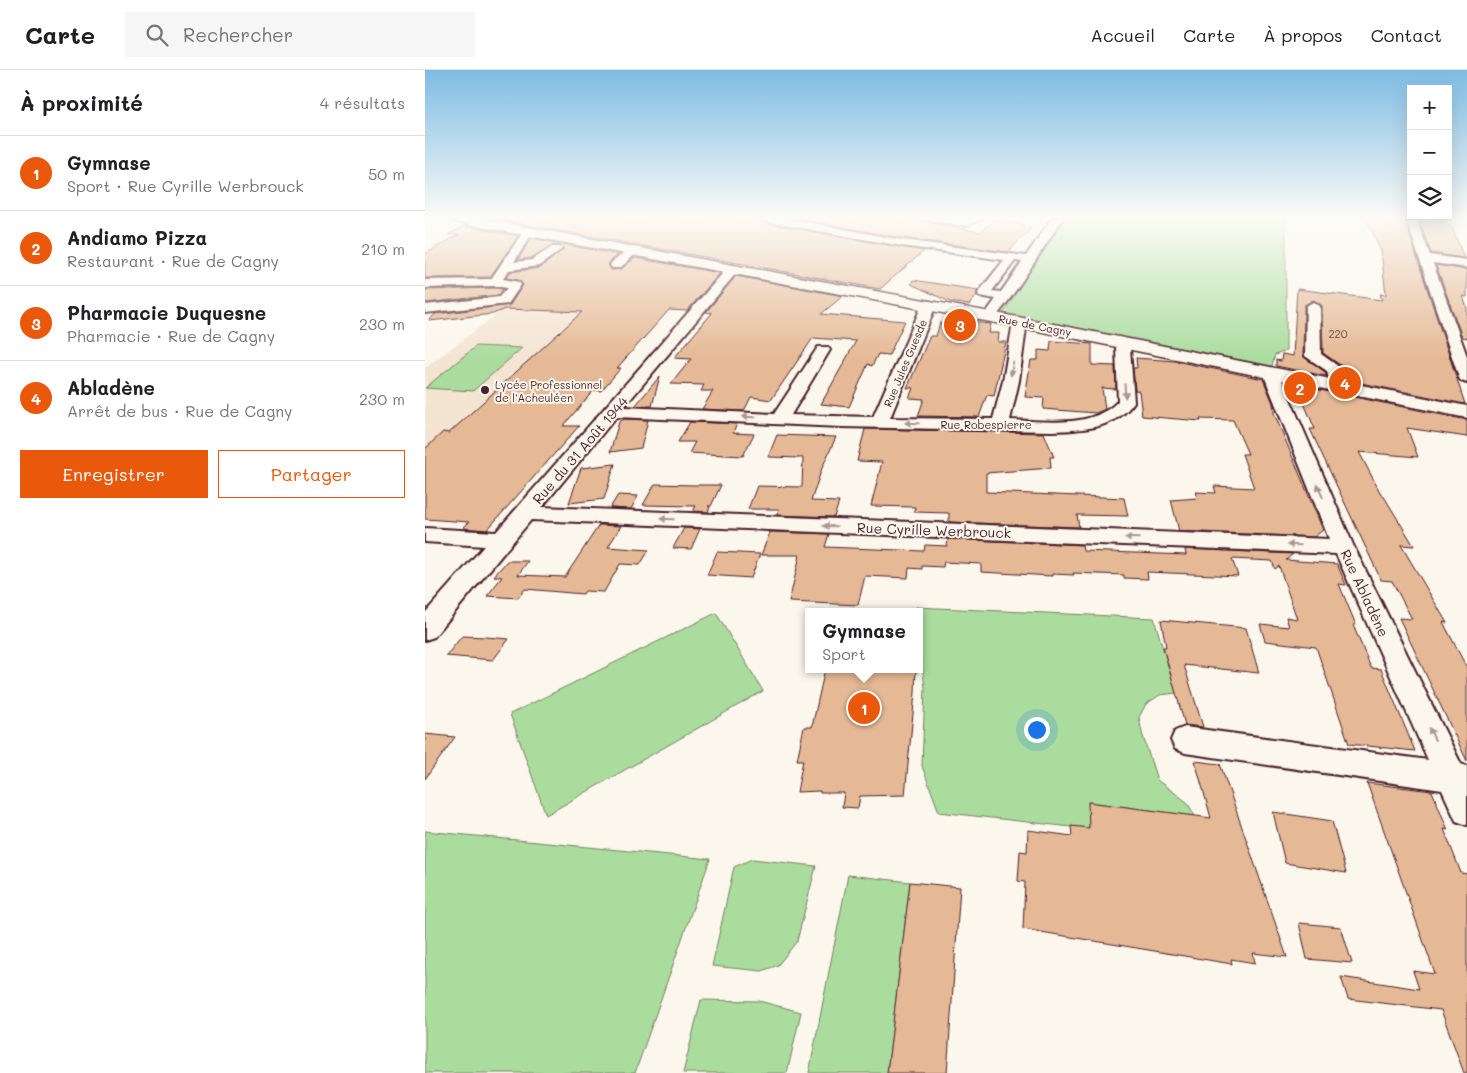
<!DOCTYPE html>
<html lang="fr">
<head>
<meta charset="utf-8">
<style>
  :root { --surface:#fff; --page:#f6f6f6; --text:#202124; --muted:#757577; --line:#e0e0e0; --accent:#ea580c }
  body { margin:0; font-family:Mali,sans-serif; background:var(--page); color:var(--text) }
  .controls { position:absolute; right:15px; top:15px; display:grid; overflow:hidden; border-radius:0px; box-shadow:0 5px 20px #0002 }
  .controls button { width:45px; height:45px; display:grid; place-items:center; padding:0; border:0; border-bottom:1px solid var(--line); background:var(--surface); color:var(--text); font:25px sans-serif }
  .you { position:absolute; left:611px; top:659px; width:18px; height:18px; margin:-12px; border:4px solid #fff; border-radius:50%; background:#1a73e8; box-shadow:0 0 0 8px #1a73e833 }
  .badge { display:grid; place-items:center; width:32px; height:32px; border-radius:50%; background:var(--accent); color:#fff; font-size:16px; font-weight:700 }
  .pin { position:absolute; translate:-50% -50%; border:2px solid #fff; box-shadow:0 1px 5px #0006 }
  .popup { position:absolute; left:380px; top:538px; width:118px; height:65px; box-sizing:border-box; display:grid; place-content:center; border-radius:0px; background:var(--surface); filter:drop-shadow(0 1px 4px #0005); font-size:16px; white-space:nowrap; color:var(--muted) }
  .popup b { font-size:19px; color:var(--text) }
  .popup::after { content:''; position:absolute; left:50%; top:100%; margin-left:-10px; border:10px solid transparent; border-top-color:var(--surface) }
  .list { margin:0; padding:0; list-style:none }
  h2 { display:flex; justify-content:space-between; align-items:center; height:65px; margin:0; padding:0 20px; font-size:21px }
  h2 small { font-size:16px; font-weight:400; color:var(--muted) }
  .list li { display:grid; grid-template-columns:32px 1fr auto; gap:15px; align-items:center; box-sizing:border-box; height:75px; padding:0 20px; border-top:1px solid var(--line) }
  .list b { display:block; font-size:19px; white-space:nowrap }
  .list p { margin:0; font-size:16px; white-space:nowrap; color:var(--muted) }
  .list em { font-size:16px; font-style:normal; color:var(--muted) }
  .actions { display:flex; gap:10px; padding:15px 20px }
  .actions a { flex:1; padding:11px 0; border:1px solid var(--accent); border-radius:0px; text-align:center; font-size:18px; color:var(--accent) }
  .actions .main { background:var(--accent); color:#fff }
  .icon { flex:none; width:28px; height:28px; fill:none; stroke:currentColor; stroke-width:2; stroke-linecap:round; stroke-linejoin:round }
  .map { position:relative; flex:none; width:1042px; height:1003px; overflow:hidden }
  header { display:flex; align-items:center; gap:30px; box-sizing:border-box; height:70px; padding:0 25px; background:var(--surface); border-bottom:1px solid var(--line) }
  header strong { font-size:24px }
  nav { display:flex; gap:28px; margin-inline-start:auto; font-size:18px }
  .search { width:350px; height:45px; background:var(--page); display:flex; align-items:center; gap:12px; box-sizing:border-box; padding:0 18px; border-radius:0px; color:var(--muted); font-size:19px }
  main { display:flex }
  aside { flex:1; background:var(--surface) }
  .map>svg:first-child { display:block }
</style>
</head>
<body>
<header>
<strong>Carte</strong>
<div class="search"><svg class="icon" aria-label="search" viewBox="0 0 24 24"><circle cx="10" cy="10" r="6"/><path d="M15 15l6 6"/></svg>Rechercher</div>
<nav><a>Accueil</a><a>Carte</a><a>À propos</a><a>Contact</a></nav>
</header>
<main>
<aside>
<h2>À proximité<small>4 résultats</small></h2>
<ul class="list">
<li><span class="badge">1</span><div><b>Gymnase</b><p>Sport · Rue Cyrille Werbrouck</p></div><em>50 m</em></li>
<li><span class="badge">2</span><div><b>Andiamo Pizza</b><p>Restaurant · Rue de Cagny</p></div><em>210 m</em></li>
<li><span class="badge">3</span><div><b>Pharmacie Duquesne</b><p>Pharmacie · Rue de Cagny</p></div><em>230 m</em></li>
<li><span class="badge">4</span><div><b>Abladène</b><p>Arrêt de bus · Rue de Cagny</p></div><em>230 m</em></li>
</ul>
<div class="actions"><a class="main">Enregistrer</a><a>Partager</a></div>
</aside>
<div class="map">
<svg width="1042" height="1003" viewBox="0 0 1042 1003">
  <rect width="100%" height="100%" fill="#fbf7ec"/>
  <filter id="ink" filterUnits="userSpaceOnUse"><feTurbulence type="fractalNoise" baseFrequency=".02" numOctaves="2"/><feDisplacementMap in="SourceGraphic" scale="10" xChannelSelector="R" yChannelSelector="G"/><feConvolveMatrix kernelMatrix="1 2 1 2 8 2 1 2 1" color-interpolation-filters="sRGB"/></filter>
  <g filter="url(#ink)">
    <polygon fill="#f4e4d2" points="138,195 176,203 186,195 202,196 0,438 0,298"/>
    <g fill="#aadc9e" stroke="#7a7e64">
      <polygon points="639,148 861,148 861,281 850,285 847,296 578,243"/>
      <polygon points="51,276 97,278 48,321 0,318"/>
      <polygon points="491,537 729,548 751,623 735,625 721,634 714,647 717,663 732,710 762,732 770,746 664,732 664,759 514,742 497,696 500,618 494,571 494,542 490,542"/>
      <polygon points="291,543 338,621 121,745 85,644"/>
      <polygon points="0,761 285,789 210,1003 0,1003"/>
      <polygon points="327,789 391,796 372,871 353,895 337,901 287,896 309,797"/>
      <polygon points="423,805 485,812 462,1003 384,1003"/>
      <polygon points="276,930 334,931 376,942 362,1003 258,1003"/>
    </g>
    <g fill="#e5b995" stroke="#4a1f2b">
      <polygon points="65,148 331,148 338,153 499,181 455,219"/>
      <polygon points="371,148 479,148 555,162 570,150 605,156 603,159 606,159 583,182 477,168"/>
      <polygon points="941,148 958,150 957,148 979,148 1040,334 921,310 918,297 898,283 897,236 889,230 879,236 878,286 900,302 901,306 851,296 851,290 856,291 857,284 868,286 872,219 957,230 955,224 961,225 956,181"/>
      <polygon points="993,148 1004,148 1026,155 1039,188 1006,183"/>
      <polygon points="39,156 93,166 65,207 0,208 0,184 33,165 23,165"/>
      <polygon points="106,168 194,185 183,194 187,200 196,199 210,188 295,203 262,241 244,240 192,298 196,298 176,321 169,320 138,356 154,356 62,460 38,458 44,452 0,449 0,379 18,362 24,363 157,242 80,239 68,244 4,251 10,244 85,235 98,215 94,210 81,208 85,202 115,198 139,179 135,175 127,175 106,188 93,190"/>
      <polygon points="1011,195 1042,200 1042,227 1038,226 1042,238 1042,268 1037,267"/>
      <polygon points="311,206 418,226 396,244 480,251 464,285 453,284 447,296 443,294 424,337 396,334 431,271 388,268 346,330 326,327 319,341 277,339 288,321 276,321 279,315 246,314 266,289 249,288 287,243 281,242"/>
      <polygon points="488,210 553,220 552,225 544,235 525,232 486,214"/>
      <polygon points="70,218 78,219 73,225 0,233 0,220"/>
      <polygon points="547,252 566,254 564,263 574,263 573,272 581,272 569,326 562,325 554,347 493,346 499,329 484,328 488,318 482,318 505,266 511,266 515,253 546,255"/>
      <polygon points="626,271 667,274 667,295 690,296 691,319 677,318 680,339 671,343 618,339 619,328 600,327 606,290 613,290 613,280 625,281"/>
      <polygon points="711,288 750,291 838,309 848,333 849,343 898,460 889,467 754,461 746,430 773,428 771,422 791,423 789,416 829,418 817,384 823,384 808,350 775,349 776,351 717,346 714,321 710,320 708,298 712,298"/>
      <polygon points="235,306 227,336 210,336"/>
      <polygon points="860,313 1042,350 1042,367 982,358 993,387 934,382 956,424 958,425 989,476 976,475 1022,553 1018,552 1042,598 1042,691 974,548 987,549 967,511 956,510 885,359 890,359 875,324 865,324"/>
      <polygon points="199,349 223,350 216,378 185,382 194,352"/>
      <polygon points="265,352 312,354 308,363 329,364 318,386 264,383 270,372 253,372"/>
      <polygon points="440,359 619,363 629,387 625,387 626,398 561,403 561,422 699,428 703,446 652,445 654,457 524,452 524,443 489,442 490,437 446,436 457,392 432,391"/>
      <polygon points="352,365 411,367 397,398 386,431 414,432 409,447 352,445 354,439 323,439 332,416 377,417 378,388 343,387"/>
      <polygon points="190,394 179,429 144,433 156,398"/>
      <polygon points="230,414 269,415 296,415 286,436 283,436 285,437 283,442 268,441 271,436 218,435"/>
      <polygon points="193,425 213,426 206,439 185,438"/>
      <polygon points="174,455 196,456 183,477 224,480 215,495 195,494 179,522 160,521 158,524 100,519 93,528 62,526 77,507 69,506 82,491 103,491 93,505 140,507"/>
      <polygon points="259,458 275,459 266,479 248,478"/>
      <polygon points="345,462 404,464 400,477 499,481 500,475 522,476 523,469 657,475 658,481 761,485 760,479 868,484 861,490 912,494 921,515 914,514 931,555 928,555 946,598 956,599 990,681 924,674 891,577 840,571 835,554 864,557 861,547 872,549 854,496 850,499 847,491 807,489 813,506 722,502 723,509 699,508 699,505 648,503 649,505 627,504 627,506 556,502 556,494 519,492 518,497 497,496 497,499 484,498 483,508 440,506 433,535 364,532 375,485 336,485"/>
      <polygon points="292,482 335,484 326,508 282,505"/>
      <polygon points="736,550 821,558 834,603 759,595 778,657 760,655 738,577 741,577"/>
      <polygon points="37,566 61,567 84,569 68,590 21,586"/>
      <polygon points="400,599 491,599 490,623 480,725 435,726 433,738 417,737 419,723 395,723 395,721 372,722 378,690 372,690 379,657 387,657"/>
      <polygon points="0,664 30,667 0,709"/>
      <polygon points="770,691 795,694 862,887 828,883 830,893 806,889 807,894 598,859 600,812 593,811 595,781 602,782 603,760 647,766 646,756 664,758 663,732 786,748"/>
      <polygon points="942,713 1007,721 1023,760 1019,759 1036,803 1042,804 1042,1003 1039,1003 1016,940 923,929 916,907 994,919 988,901 1010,904"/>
      <polygon points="848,742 907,751 921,803 860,793"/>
      <polygon points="485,812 535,817 522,1003 462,1003"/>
      <polygon points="874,853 916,857 927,893 882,889"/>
    </g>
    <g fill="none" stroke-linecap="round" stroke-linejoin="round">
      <g stroke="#4a1f2b" stroke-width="4">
        <g id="minor">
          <path d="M333,148H358L477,170L601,186L627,148H638C627,164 575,249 565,251L558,247L571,229L554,226L553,223L579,190L477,176L338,151ZM590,191L597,192L576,222L567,221Z"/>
          <polygon points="501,148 558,148 542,156 506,151"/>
          <polygon points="981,148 991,148 1005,185 1042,190 1042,198 1008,193 1042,286 1042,313 1036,311 1034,308"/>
          <polygon points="104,158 109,161 89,192 107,190 127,177 135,177 137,179 114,196 84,200 78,209 94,212 96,215 83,234 0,243 0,235 74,227 82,218 70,216 0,218 0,210 66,209 100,159"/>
          <polygon points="209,177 213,178 215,180 213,182 195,198 187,198 185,195 187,192 205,178"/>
          <path d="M308,195L314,199L312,202L199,337L349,344L393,277H403L405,280L366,345L448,347L497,235L504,231L511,235L465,348L568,349L578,311L587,258L593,250L598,249L605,253L601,258L594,311L585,350C619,351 667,359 693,331L691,278L695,270H705L707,273L705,278L709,332C690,359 658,360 627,361L416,357L191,347L117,437L904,469L840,308L843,301H855L857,304L856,308L929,477L1036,694L1042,696V755L1031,751L1017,720L760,683L750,679L746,670L750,661L760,657L1003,690L911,484L106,450L9,567L0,570V543L59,476L0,472V458L71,462L304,196Z"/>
          <polygon points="888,232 895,236 896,284 917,299 920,316 918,319 906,319 902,301 880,286 881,236"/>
        </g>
      </g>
      <g stroke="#4a1f2b" stroke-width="3">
        <polygon id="major" points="23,148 52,148 598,248 1042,336 1042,348 598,258 29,152"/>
      </g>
      <use href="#minor" fill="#fbf7ec" fill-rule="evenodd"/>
      <use href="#major" fill="#fbf7ec" fill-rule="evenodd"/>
    </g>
    <defs><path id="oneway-solid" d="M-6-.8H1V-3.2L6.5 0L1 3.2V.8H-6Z" transform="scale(1.25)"/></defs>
    <g fill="#ab9695">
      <use href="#oneway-solid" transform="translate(587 299) rotate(99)"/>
      <use href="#oneway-solid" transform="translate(700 321) rotate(87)"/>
      <use href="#oneway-solid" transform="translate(324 347) rotate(-178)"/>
      <use href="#oneway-solid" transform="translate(487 353) rotate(-178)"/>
      <use href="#oneway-solid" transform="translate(895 421) rotate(-113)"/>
      <use href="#oneway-solid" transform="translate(242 449) rotate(-178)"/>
      <use href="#oneway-solid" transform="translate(405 456) rotate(-178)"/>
      <use href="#oneway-solid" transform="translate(707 468) rotate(-178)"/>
      <use href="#oneway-solid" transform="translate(869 475) rotate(-178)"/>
      <use href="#oneway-solid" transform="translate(1007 664) rotate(-115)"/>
    </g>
  </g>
  <linearGradient id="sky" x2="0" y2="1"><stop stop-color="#7ebce4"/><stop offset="0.51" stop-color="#fdfbf6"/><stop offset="1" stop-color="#fdfbf6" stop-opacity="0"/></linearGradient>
  <rect width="1042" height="289" fill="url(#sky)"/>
  <circle fill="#4a1f2b" stroke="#fbf7ec" stroke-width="2" cx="60" cy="320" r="5"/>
  <g text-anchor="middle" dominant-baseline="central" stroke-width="4" stroke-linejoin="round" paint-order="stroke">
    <g font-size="11" fill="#4a1f2b" stroke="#fbf7ec">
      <text transform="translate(610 255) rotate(11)">Rue de Cagny</text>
      <text transform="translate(480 293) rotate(-67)">Rue Jules Guesde</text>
      <text x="561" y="354">Rue Robespierre</text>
    </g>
    <g font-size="11" fill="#714646">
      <text x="913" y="263">220</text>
    </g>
    <g font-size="11" fill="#4a1f2b" stroke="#fbf7ec" text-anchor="start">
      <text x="70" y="314">Lycée Professionnel<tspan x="70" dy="13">de l'Acheuléen</tspan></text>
    </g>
    <g font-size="14" fill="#4a1f2b" stroke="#fbf7ec">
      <text transform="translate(155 380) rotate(-49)">Rue du 31 Août 1944</text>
      <text transform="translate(509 460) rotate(2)">Rue Cyrille Werbrouck</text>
      <text transform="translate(940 523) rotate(65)">Rue Abladène</text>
    </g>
  </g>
</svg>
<div class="controls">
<button>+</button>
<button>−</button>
<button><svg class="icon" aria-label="layers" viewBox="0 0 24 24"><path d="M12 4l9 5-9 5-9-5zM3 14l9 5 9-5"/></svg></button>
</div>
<div class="you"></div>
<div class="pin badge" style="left:439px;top:638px">1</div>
<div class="popup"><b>Gymnase</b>Sport</div>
<div class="pin badge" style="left:875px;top:318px">2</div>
<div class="pin badge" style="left:535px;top:255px">3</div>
<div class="pin badge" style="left:920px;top:313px">4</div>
</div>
</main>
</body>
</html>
